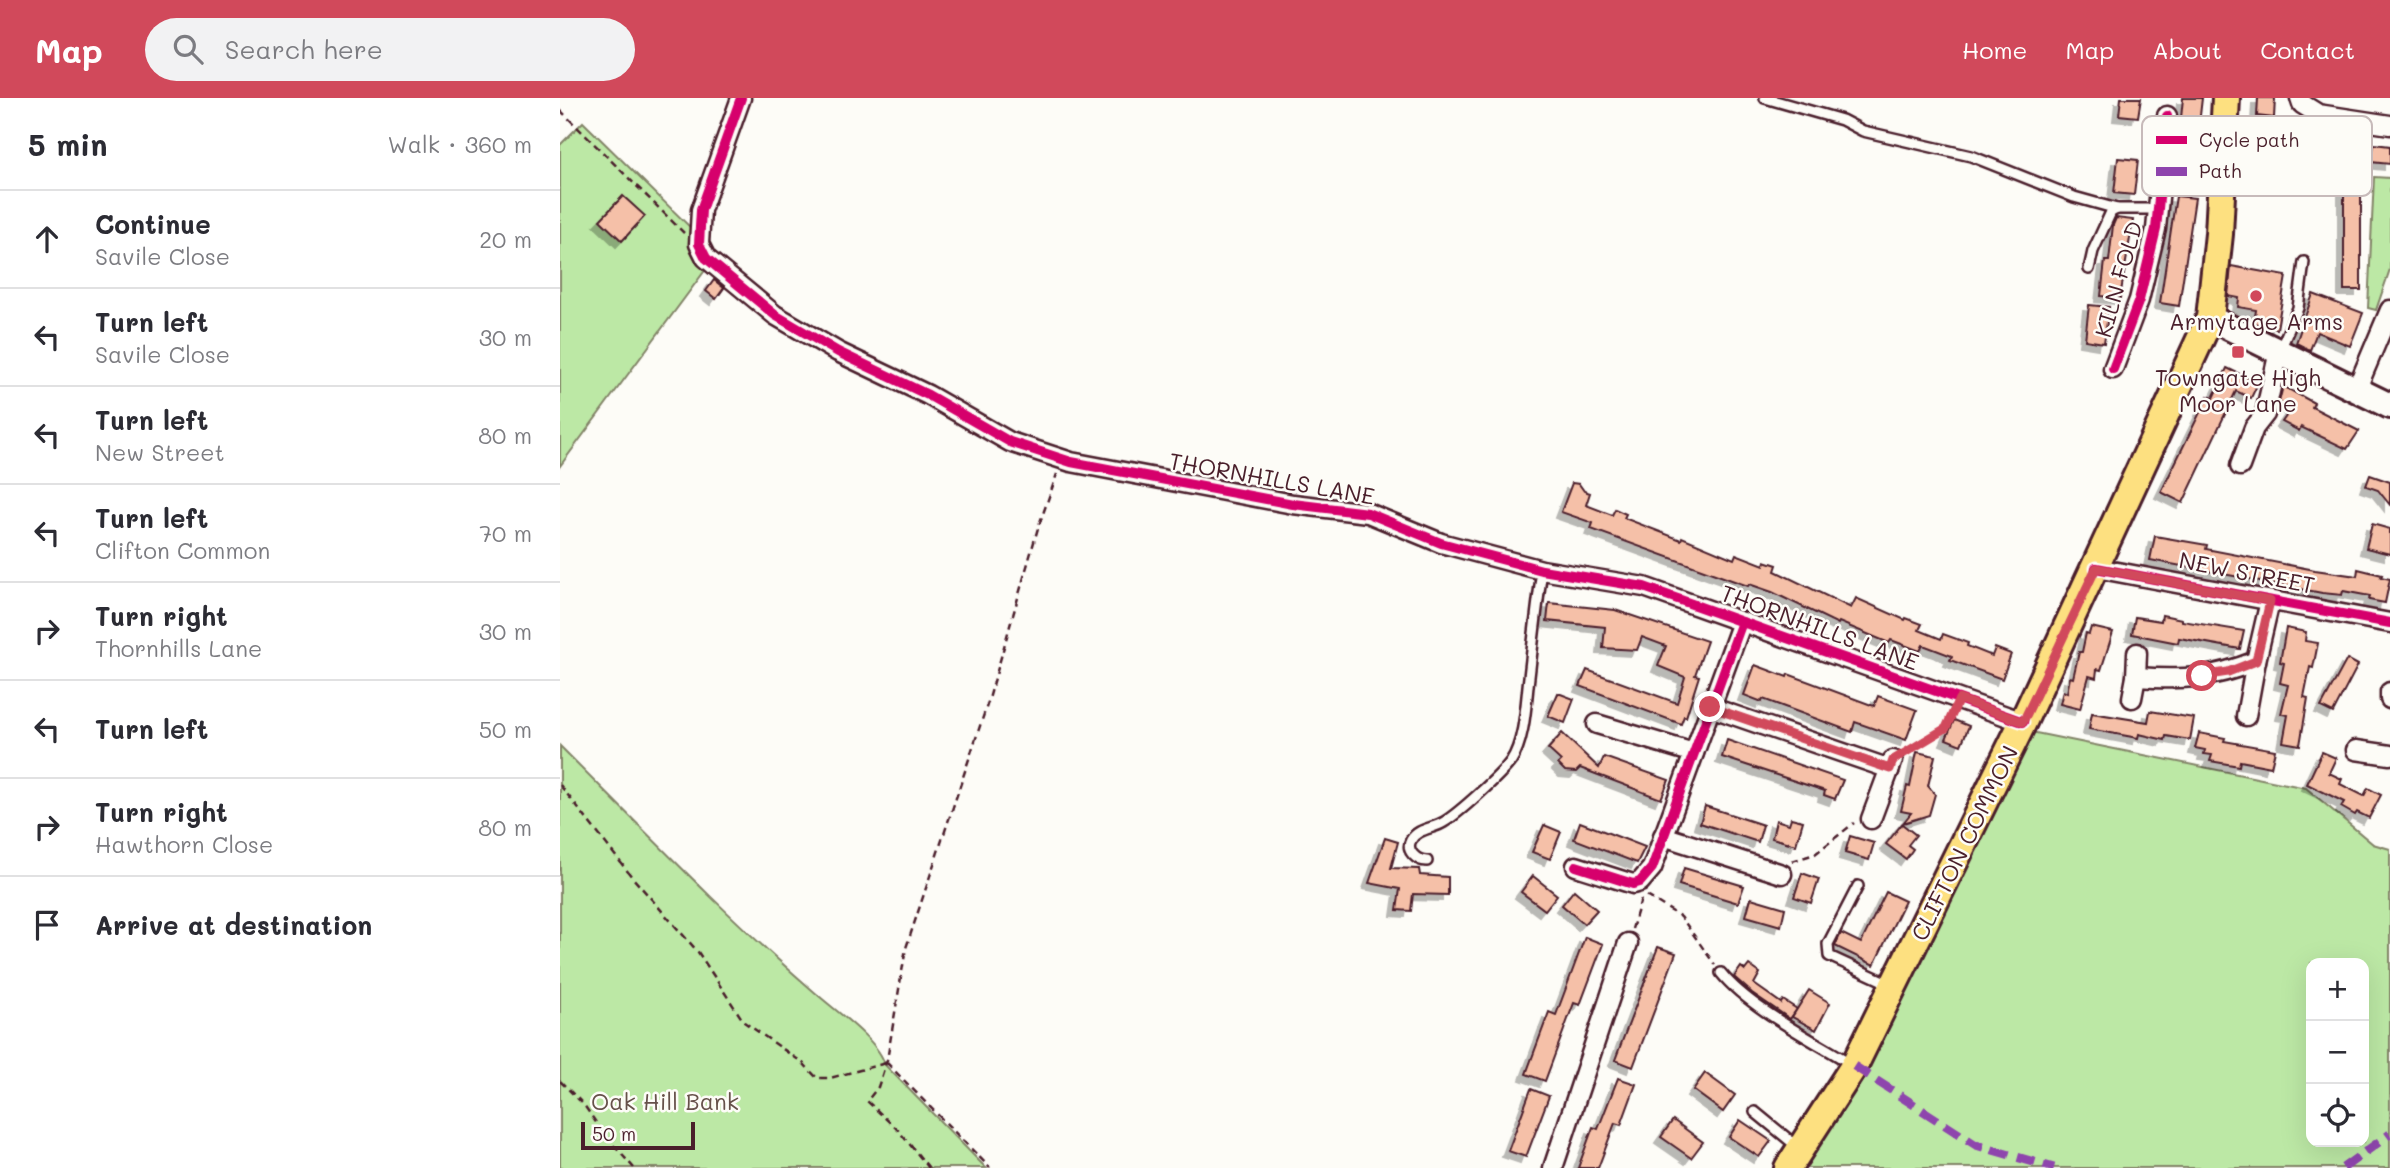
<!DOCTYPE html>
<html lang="en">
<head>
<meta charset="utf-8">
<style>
  :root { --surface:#fff; --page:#f2f2f3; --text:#2b2b33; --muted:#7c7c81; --line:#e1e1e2; --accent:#d1495b }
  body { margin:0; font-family:Mali,sans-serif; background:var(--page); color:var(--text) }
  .controls { position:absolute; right:21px; bottom:21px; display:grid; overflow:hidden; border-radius:14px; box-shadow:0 7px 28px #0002 }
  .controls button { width:63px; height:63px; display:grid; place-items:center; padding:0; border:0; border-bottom:2px solid var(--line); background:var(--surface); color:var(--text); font:35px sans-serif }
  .scale { position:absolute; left:21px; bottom:18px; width:114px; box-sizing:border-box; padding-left:7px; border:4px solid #4a1f2b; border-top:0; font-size:19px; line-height:24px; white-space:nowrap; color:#4a1f2b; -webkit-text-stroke:5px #fdfcf7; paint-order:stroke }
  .stop { position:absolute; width:21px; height:21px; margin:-16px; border:5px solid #d1495b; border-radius:50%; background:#fff }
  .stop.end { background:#d1495b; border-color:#fff; box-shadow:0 2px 7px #0008 }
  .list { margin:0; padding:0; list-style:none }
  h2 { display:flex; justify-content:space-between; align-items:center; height:91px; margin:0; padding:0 28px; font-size:30px }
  h2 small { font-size:23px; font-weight:400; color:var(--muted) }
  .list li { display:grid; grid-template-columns:46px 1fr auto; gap:21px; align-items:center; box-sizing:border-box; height:98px; padding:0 28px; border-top:2px solid var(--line) }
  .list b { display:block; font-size:26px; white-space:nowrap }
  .list p { margin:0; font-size:23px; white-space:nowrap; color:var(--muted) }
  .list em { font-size:23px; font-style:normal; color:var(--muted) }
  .icon { flex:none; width:38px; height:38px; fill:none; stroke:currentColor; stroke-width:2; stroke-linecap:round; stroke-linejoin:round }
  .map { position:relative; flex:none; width:1830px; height:1070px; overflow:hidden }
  header { display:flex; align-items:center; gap:42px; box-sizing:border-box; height:98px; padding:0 35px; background:var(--accent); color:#fff }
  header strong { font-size:33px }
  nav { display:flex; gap:38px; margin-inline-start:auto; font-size:24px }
  .search { width:490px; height:63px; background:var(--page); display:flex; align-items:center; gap:18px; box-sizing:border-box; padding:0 24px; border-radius:38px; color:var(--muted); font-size:26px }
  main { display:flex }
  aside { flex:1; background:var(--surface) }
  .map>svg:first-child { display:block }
</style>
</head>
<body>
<header>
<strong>Map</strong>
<div class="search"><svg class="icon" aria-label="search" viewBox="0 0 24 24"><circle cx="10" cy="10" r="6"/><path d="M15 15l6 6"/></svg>Search here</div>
<nav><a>Home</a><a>Map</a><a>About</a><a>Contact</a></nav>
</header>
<main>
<aside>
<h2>5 min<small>Walk · 360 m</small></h2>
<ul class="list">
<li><svg class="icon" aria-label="ahead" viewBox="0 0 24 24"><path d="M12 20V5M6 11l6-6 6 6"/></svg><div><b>Continue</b><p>Savile Close</p></div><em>20 m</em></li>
<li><svg class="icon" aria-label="left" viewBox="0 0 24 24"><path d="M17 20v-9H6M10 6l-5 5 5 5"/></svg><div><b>Turn left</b><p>Savile Close</p></div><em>30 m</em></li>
<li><svg class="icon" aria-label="left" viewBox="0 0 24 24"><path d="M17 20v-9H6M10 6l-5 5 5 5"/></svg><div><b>Turn left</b><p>New Street</p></div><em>80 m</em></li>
<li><svg class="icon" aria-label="left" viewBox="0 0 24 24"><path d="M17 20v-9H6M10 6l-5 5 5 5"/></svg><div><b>Turn left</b><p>Clifton Common</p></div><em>70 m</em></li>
<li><svg class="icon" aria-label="right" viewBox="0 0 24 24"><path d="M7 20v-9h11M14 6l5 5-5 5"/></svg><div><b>Turn right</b><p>Thornhills Lane</p></div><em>30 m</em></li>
<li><svg class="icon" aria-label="left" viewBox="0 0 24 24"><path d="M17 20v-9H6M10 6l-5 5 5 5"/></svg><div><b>Turn left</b></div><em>50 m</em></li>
<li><svg class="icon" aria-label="right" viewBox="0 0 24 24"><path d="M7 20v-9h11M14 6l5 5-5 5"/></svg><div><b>Turn right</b><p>Hawthorn Close</p></div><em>80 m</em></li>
<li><svg class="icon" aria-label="arrive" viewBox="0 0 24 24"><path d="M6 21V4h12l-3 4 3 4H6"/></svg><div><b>Arrive at destination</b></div></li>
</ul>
</aside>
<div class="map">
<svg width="1830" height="1070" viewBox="0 0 1830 1070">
  <defs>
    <filter id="shadow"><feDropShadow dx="-6" dy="6" stdDeviation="0" flood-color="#0004"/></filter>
  </defs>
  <rect width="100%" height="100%" fill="#fdfcf7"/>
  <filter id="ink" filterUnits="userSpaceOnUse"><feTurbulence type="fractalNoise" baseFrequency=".0143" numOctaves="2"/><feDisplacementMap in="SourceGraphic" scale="14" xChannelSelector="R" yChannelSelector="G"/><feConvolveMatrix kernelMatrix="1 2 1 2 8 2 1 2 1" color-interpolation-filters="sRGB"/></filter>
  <g filter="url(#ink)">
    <g fill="#bce8a5" stroke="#838468" stroke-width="2" fill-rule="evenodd">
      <polygon points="23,24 133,132 130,150 146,171 0,368 0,47"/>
      <polygon points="1814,79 1830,80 1830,171 1816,212 1808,210"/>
      <path d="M1471,634L1746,690L1813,746L1830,751V1070H1236ZM1751,865H1804V1044H1751Z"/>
      <path d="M0,648C85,733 168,820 259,898C277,914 319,943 325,967L426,1070H0Z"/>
    </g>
    <g fill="#f5c0a8" stroke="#4a1f2b" stroke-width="2" filter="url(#shadow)">
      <polygon points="1561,0 1581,0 1578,19 1559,17"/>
      <polygon points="1623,0 1642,0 1636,52 1618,50"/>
      <polygon points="1698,0 1715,0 1714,20 1697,18"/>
      <polygon points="1814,46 1830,48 1830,66 1811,64"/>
      <polygon points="1558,60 1578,62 1574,97 1554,95"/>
      <rect x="1784" y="71" width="17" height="121"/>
      <polygon points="63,98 85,118 62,143 40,122"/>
      <polygon points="1616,98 1635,100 1619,208 1600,205"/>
      <polygon points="1556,120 1573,122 1560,200 1541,198 1545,163 1549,163 1553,127"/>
      <polygon points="1671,168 1726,178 1717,231 1694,225 1696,212 1678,209 1679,200 1668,198"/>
      <polygon points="154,182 164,190 156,201 146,193"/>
      <polygon points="1753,196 1803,215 1790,248 1757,234 1750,252 1736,245"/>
      <polygon points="1529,207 1549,209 1544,245 1525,242"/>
      <polygon points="1667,270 1698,285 1691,300 1676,293 1623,405 1601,394 1648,298 1653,300"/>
      <polygon points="1723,288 1754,305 1752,309 1799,333 1787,351 1741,329 1739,333 1722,324 1731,311 1719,304"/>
      <polygon points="1810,377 1830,384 1830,407 1818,392 1806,388"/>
      <polygon points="1012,385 1019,386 1024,393 1030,395 1026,407 1052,417 1055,411 1066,416 1064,420 1121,442 1122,439 1174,461 1176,456 1204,467 1205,463 1217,467 1215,473 1291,510 1296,500 1345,522 1346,520 1362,526 1359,532 1381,541 1383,536 1408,545 1407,548 1432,558 1435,550 1451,556 1442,581 1390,562 1392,558 1363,547 1360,553 1331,542 1329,545 1279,524 1278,526 1212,494 1189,486 1188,488 1031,431 1033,425 1001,414"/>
      <polygon points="1812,426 1830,431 1830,456 1806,450"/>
      <polygon points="1595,438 1647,447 1646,451 1755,472 1797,478 1798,471 1822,477 1821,479 1830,481 1825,505 1809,502 1810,498 1783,493 1782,497 1762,495 1590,462"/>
      <polygon points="989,505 1055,512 1147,543 1135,577 1139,578 1126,619 1124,618 1121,626 1020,588 1027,572 1117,605 1125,579 1098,568 1106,548 1082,539 1077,552 1043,550 1045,529 987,523"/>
      <polygon points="1602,517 1622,521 1622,523 1684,533 1680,551 1619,540 1618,545 1572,536 1575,519 1601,523"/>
      <polygon points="1531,529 1553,534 1541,572 1537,571 1536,580 1529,578 1520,611 1500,606 1503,593 1507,595 1510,579 1513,580 1519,554 1522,554 1526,535 1529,536"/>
      <polygon points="1726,530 1746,534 1745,543 1758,545 1753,570 1750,569 1744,599 1748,600 1740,647 1723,644 1728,617 1721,616 1728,587 1720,585 1724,565 1720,564"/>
      <polygon points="1787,561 1798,567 1773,615 1761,609"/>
      <polygon points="1195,567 1227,579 1228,576 1314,608 1318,598 1357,612 1346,642 1295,624 1292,634 1203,601 1202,604 1184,597"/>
      <polygon points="998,595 1014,601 1005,625 988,618"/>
      <polygon points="1590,613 1634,620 1630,642 1606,638 1605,642 1579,636 1578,640 1529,631 1532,615 1588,624"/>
      <polygon points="1394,622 1409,628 1401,647 1386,641"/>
      <polygon points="1002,635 1039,670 1044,659 1109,682 1101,701 1020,670 1016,674 1005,673 998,666 1001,663 988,651"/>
      <polygon points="1639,635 1665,640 1664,643 1715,652 1711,669 1680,663 1679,668 1650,663 1652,657 1644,656 1645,652 1635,650"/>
      <polygon points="1167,642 1283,682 1275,701 1264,697 1265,693 1162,659"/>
      <polygon points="1357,654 1375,658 1368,688 1375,696 1369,717 1343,725 1351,715 1341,713 1347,688 1350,689"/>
      <polygon points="1762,654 1776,660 1769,675 1782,681 1780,686 1804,698 1808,690 1821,697 1809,720 1797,714 1795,717 1781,709 1784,704 1747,686"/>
      <polygon points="1145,708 1203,727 1198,744 1140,725"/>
      <polygon points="1231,720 1243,723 1236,747 1212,740 1216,722 1229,726"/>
      <polygon points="1020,724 1085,749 1077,765 1014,741"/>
      <polygon points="1342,726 1356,737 1348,747 1353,751 1346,761 1326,746"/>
      <polygon points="984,727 1001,734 990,761 972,754"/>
      <polygon points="1290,738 1314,745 1309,762 1285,755"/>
      <polygon points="825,740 838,744 831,770 859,771 860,777 888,779 888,797 853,796 851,813 837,812 840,791 809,785"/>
      <polygon points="1124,770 1184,788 1178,805 1119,787"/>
      <polygon points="1242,775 1259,781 1251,805 1234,799"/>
      <polygon points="973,778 997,797 985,812 961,794"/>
      <polygon points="1014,792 1037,812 1024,826 1002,807"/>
      <polygon points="1326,794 1345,803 1314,867 1275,848 1281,835 1301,845"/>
      <polygon points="1191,800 1225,810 1221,828 1186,818"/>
      <polygon points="1025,839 1043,846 1020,907 1014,905 985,983 966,976 989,914 996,917"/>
      <polygon points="1098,849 1116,855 1073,969 1055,962"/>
      <polygon points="1189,867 1200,875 1194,886 1221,905 1223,902 1237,911 1230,921 1192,895 1174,879 1181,869 1185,872"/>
      <polygon points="1249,892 1270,905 1256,932 1232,919"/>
      <polygon points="1145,975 1175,997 1163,1014 1133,992"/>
      <polygon points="1058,980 1076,986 1061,1027 1055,1025 1038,1070 1018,1070 1033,1029 1038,1031"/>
      <polygon points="971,991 989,998 966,1059 948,1053"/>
      <polygon points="1113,1022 1143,1044 1131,1060 1101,1039"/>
      <polygon points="1180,1022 1211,1043 1199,1059 1169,1039"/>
    </g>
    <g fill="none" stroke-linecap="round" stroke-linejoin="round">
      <g stroke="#4a1f2b" stroke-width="14">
        <g id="lane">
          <polyline points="1205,0 1282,22 1303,33 1411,58 1514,99 1557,111"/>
          <polyline points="1529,171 1533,153 1551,114 1557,111 1598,111"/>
          <polyline points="1720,252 1738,210 1744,164"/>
          <path d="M867,763C857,763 845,753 851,742C858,730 873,731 884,724C899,715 941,677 951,663C965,642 966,604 969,579C973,544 977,508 982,472"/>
          <polyline points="1298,788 1268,846 1269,858 1332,887"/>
          <path d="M1161,875C1189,910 1253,942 1293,967"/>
          <polyline points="1195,1014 1239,1050"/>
        </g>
      </g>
      <g stroke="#4a1f2b" stroke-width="23">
        <g id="street">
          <polyline points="181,0 141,112 139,146 146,160 215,217 278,254 368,297 450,344 511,364 733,406 808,415 881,445 982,472 1084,489 1463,624"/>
          <polyline points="1740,0 1742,6 1758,16 1830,27"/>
          <polyline points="1601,74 1661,78"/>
          <polyline points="1553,271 1579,202 1596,131 1607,18"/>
          <polyline points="1797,290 1830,212"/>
          <polyline points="1680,368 1694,330 1705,316 1719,253"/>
          <polyline points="1536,470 1830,525"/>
          <path d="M1576,579C1624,582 1651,581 1696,563L1710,503"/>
          <polyline points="1830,594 1830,601"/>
          <polyline points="1572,600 1576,579 1577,555"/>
          <polyline points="1150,609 1330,671"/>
          <polyline points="1686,618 1696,563"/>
          <polyline points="1037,626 1134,655"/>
          <polyline points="1796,652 1830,657"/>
          <polyline points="1311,721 1333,662"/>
          <polyline points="1103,738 1222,776"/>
          <polyline points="1016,768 1073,786 1080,784 1092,770 1182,524"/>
          <polyline points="993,1070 1068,845"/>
        </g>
      </g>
      <g stroke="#4a1f2b" stroke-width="30">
        <polyline id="secondary" points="1650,220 1830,308"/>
      </g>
      <g stroke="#4a1f2b" stroke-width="32">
        <polyline id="primary" points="1228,1070 1294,968 1463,624 1650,220 1659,136 1666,0"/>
      </g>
      <g stroke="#4a1f2b" stroke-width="2.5" stroke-dasharray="7 5" stroke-linecap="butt">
        <polyline points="0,12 124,135"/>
        <polyline points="1347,654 1386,630 1392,617"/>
        <polyline points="0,687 72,779 138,854 184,924 243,965 257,980 270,980 326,965"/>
        <polyline points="1232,763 1255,756 1294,725"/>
        <polyline points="1087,798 1121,819 1155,867"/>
        <polyline points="1072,831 1081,801"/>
        <polyline points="327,965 430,1070"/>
        <polyline points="0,983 24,1007 46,1039 74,1070"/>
        <polyline points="369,1070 338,1032 307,1003 318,989 327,962 346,850 429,601 478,430 497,376"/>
      </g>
      <use href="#lane" stroke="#fdfcf7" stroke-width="9"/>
      <use href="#street" stroke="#fdfcf7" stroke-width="18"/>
      <use href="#secondary" stroke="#fdfcf7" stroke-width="24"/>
      <use href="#primary" stroke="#fde080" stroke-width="26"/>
      <g stroke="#8e44ad" stroke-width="9" stroke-dasharray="18 9" stroke-linecap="butt">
        <polyline points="1294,968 1416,1047 1494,1070"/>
        <polyline points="1783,1070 1830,1036"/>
      </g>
      <g stroke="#fdfcf7" stroke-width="15">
        <g id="cycleway">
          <polyline points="181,0 141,112 139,146 146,160 215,217 278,254 368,297 450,344 511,364 733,406 808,415 881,445 982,472 1084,489 1463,624"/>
          <polyline points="1553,271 1579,202 1596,131 1607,18"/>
          <polyline points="1536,470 1830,525"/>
          <polyline points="1016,768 1073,786 1080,784 1092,770 1182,524"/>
        </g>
      </g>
      <use href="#cycleway" stroke="#d6006c" stroke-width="10"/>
    </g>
  </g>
  <g fill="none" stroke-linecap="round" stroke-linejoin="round" filter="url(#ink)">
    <polyline stroke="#d1495b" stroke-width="9" points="1150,609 1330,671 1333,662 1386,630 1399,601 1463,624 1536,470 1710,503 1696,563 1668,574 1642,578"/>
  </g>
  <g fill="#d1495b" stroke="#fdfcf7" stroke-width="2.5">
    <circle cx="1696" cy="198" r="7"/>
    <rect x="1671" y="247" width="14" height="14" rx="3.5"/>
  </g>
  <g text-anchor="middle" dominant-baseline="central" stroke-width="5" stroke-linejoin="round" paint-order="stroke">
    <g font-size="23" fill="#4a1f2b" stroke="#fdfcf7">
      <text transform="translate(1558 181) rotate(-74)">KILN FOLD</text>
      <text transform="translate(712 380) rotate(10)">THORNHILLS LANE</text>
      <text transform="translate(1687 474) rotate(11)">NEW STREET</text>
      <text transform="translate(1260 529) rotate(20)">THORNHILLS LANE</text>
      <text transform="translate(1404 745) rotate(-64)">CLIFTON COMMON</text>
    </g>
    <g font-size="23" fill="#4a1f2b" stroke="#fdfcf7">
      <text x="1696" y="223">Armytage Arms</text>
      <text x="1678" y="279">Towngate High<tspan x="1678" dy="26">Moor Lane</tspan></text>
    </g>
    <g font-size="23" fill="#66514a" stroke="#fdfcf7">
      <text x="105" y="1003">Oak Hill Bank</text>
    </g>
  </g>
  <rect x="1582" y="18" width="230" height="80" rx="10" fill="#fdfcf7" stroke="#c7baba" stroke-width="2"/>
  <rect x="1596" y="38" width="31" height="8" fill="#d6006c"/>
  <rect x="1596" y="69" width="31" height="9" fill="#8e44ad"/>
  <g font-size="19" fill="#4a1f2b">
    <text x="1639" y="49">Cycle path</text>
    <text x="1639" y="80">Path</text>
  </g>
</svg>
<div class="controls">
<button>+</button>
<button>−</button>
<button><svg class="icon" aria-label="locate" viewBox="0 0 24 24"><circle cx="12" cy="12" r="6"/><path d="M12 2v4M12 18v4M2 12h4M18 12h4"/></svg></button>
</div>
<div class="scale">50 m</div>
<div class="stop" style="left:1642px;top:578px"></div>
<div class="stop end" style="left:1150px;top:609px"></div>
</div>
</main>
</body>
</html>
